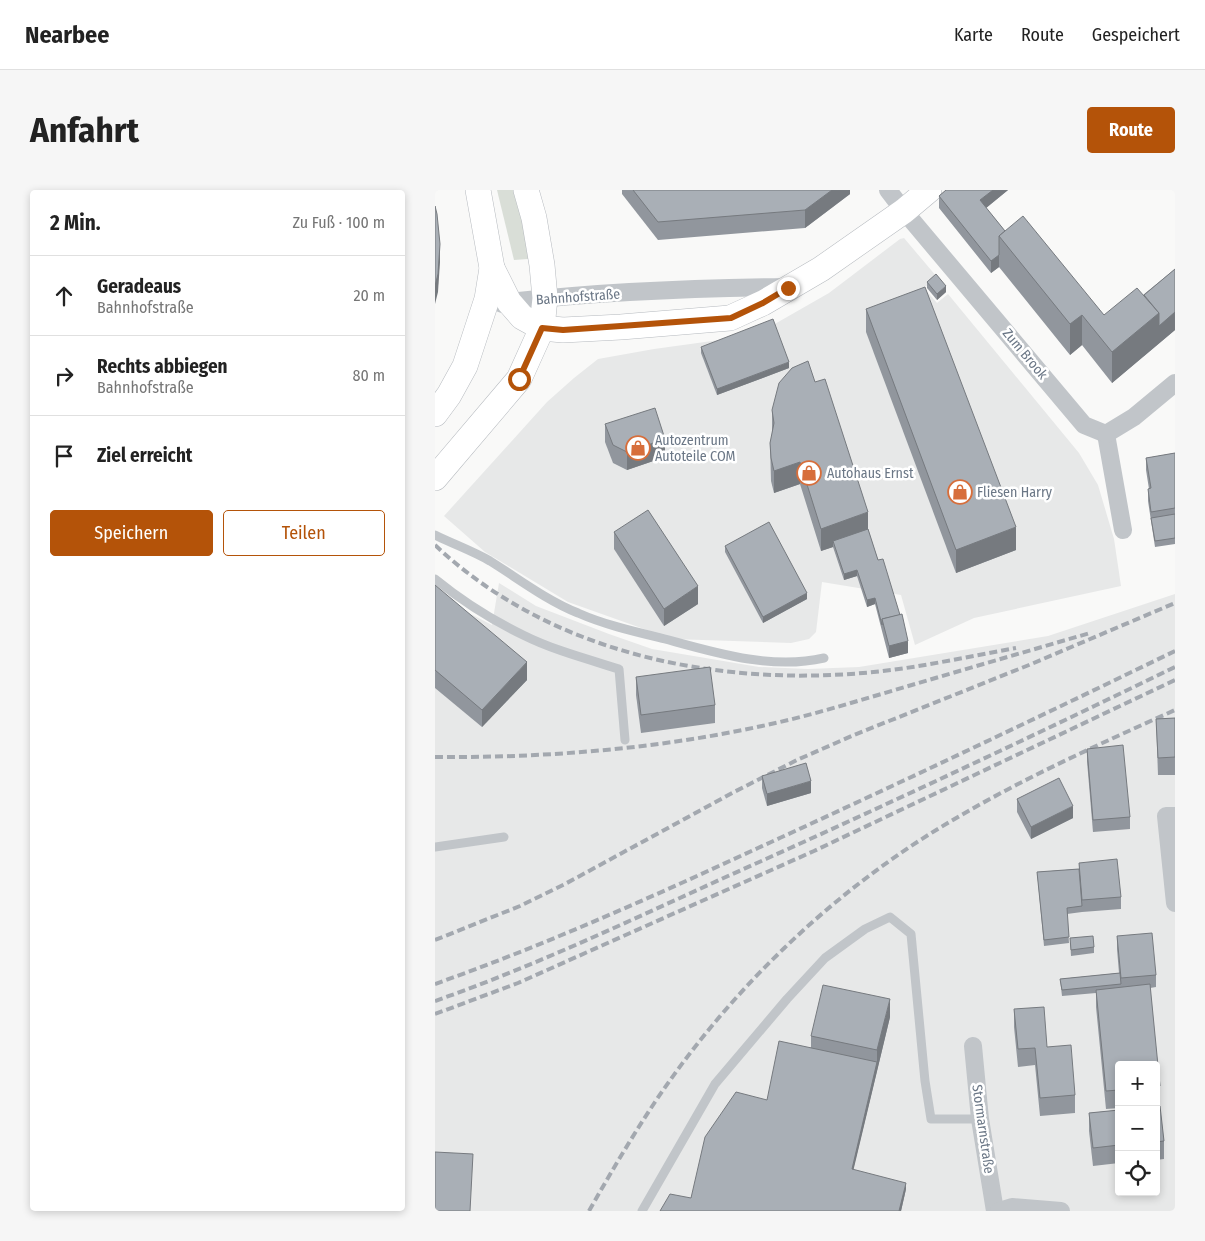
<!DOCTYPE html>
<html lang="de">
<head>
<meta charset="utf-8">
<style>
  :root { --surface:#fff; --page:#f6f6f6; --text:#222; --muted:#767676; --line:#e0e0e0; --accent:#b45309 }
  body { margin:0; font-family:"Fira Sans Condensed",sans-serif; background:var(--page); color:var(--text) }
  .controls { position:absolute; right:15px; bottom:15px; display:grid; overflow:hidden; border-radius:5px; box-shadow:0 2px 8px #0003 }
  .controls button { width:45px; height:45px; display:grid; place-items:center; padding:0; border:0; border-bottom:1px solid var(--line); background:var(--surface); color:var(--text); font:25px sans-serif }
  .stop { position:absolute; width:15px; height:15px; margin:-11px; border:4px solid #b45309; border-radius:50%; background:#fff }
  .stop.end { background:#b45309; border-color:#fff; box-shadow:0 1px 5px #0008 }
  .list { margin:0; padding:0; list-style:none }
  h2 { display:flex; justify-content:space-between; align-items:center; height:65px; margin:0; padding:0 20px; font-size:21px }
  h2 small { font-size:16px; font-weight:400; color:var(--muted) }
  .list li { display:grid; grid-template-columns:32px 1fr auto; gap:15px; align-items:center; box-sizing:border-box; height:80px; padding:0 20px; border-top:1px solid var(--line) }
  .list b { display:block; font-size:19px; white-space:nowrap }
  .list p { margin:0; font-size:16px; white-space:nowrap; color:var(--muted) }
  .list em { font-size:16px; font-style:normal; color:var(--muted) }
  .actions { display:flex; gap:10px; padding:15px 20px }
  .actions a { flex:1; padding:11px 0; border:1px solid var(--accent); border-radius:5px; text-align:center; font-size:18px; color:var(--accent) }
  .actions .main { background:var(--accent); color:#fff }
  .icon { flex:none; width:28px; height:28px; fill:none; stroke:currentColor; stroke-width:2; stroke-linecap:round; stroke-linejoin:round }
  .map { position:relative; flex:none; width:740px; height:1021px; overflow:hidden; border-radius:5px }
  header { display:flex; align-items:center; gap:30px; box-sizing:border-box; height:70px; padding:0 25px; background:var(--surface); border-bottom:1px solid var(--line) }
  header strong { font-size:24px }
  nav { display:flex; gap:28px; margin-inline-start:auto; font-size:18px }
  .intro { display:flex; align-items:center; justify-content:space-between; box-sizing:border-box; height:120px; padding:0 30px }
  h1 { margin:0; font-size:35px }
  .button { padding:12px 22px; border-radius:5px; background:var(--accent); color:#fff; font-size:18px; font-weight:700 }
  main { display:flex; gap:30px; padding:0 30px }
  aside { flex:1; background:var(--surface); border-radius:5px; box-shadow:0 2px 8px #0003 }
  .map>svg:first-child { display:block }
</style>
</head>
<body>
<header>
<strong>Nearbee</strong>
<nav><a>Karte</a><a>Route</a><a>Gespeichert</a></nav>
</header>
<div class="intro"><h1>Anfahrt</h1><a class="button">Route</a></div>
<main>
<aside>
<h2>2 Min.<small>Zu Fuß · 100 m</small></h2>
<ul class="list">
<li><svg class="icon" aria-label="ahead" viewBox="0 0 24 24"><path d="M12 20V5M6 11l6-6 6 6"/></svg><div><b>Geradeaus</b><p>Bahnhofstraße</p></div><em>20 m</em></li>
<li><svg class="icon" aria-label="right" viewBox="0 0 24 24"><path d="M7 20v-9h11M14 6l5 5-5 5"/></svg><div><b>Rechts abbiegen</b><p>Bahnhofstraße</p></div><em>80 m</em></li>
<li><svg class="icon" aria-label="arrive" viewBox="0 0 24 24"><path d="M6 21V4h12l-3 4 3 4H6"/></svg><div><b>Ziel erreicht</b></div></li>
</ul>
<div class="actions"><a class="main">Speichern</a><a>Teilen</a></div>
</aside>
<div class="map">
<svg width="740" height="1021" viewBox="0 0 740 1021">
  <rect width="100%" height="100%" fill="#f9f9f8"/>
  <g fill="#e7e8e8" fill-rule="evenodd">
    <polygon points="469,48 502,87 489,98 502,113 513,104 644,263 663,295 679,349 686,396 539,428 480,455 466,405 387,392 381,442 374,449 356,453 237,449 133,412 50,362 9,326 112,212 139,188 163,169 219,159 299,148 338,135 394,103 465,49"/>
    <path d="M64,393L101,416L174,444L217,459L324,477L373,479L424,477L613,446L740,404V1021H0V401L24,418L57,435ZM684,875H721V1002H684Z"/>
  </g>
  <polygon fill="#d9ded7" points="62,0 80,0 85,14 94,63 93,69 79,70"/>
  <g fill="none" stroke-linecap="round" stroke-linejoin="round">
    <g stroke="#b6babf" stroke-width="26">
      <g id="secondary">
        <polyline points="57,78 74,112 87,127 107,138 128,140 186,137 295,128 328,113 386,79 469,21 494,0"/>
        <polyline points="0,224 14,205 30,176 52,109 57,78 43,0"/>
        <polyline points="0,288 84,189 107,138 110,108 107,75 99,28 91,0"/>
      </g>
    </g>
    <g stroke="#c1c5c9" stroke-width="9">
      <path d="M0,345C18,354 38,361 55,371C84,389 111,410 143,423C170,435 201,442 230,449C281,463 336,480 389,468"/>
      <path d="M0,389C27,411 57,430 88,445C118,460 152,469 184,479L190,550"/>
      <polyline points="0,657 69,647"/>
      <polyline points="207,1021 280,894 352,809 390,768 430,739 455,727 476,744 490,891 496,929 545,929"/>
    </g>
    <g stroke="#c1c5c9" stroke-width="18">
      <polyline points="453,0 469,21 649,235 671,244"/>
      <path d="M67,114L74,112C166,102 260,98 352,97"/>
      <polyline points="671,244 688,340"/>
      <polyline points="671,244 699,227 740,193"/>
      <polyline points="740,626 731,626 740,713"/>
      <polyline points="538,856 545,929 560,1021"/>
      <polyline points="564,1021 577,1017 626,1021"/>
    </g>
    <use href="#secondary" stroke="#fff" stroke-width="25"/>
    <g stroke="#a3a8af" stroke-width="4" stroke-dasharray="8 4" stroke-linecap="butt">
      <path d="M0,355C113,462 277,496 428,483C479,479 530,467 581,458"/>
      <path d="M0,567C109,568 221,559 327,536C375,526 422,511 470,497C531,479 593,461 655,443"/>
      <polyline points="0,750 85,716 130,694 299,602 362,570 419,545 594,475 740,413"/>
      <path d="M0,794C110,755 217,707 323,658C463,594 602,528 740,461"/>
      <path d="M0,811C100,776 196,730 293,686C443,619 592,549 740,477"/>
      <polyline points="0,824 83,793 379,661 740,490"/>
      <path d="M154,1021C175,984 196,948 220,912C297,797 403,696 523,627C593,586 667,553 740,520"/>
    </g>
  </g>
  <g fill="#91969d">
    <polygon points="187,0 415,0 415,4 370,38 223,50 187,4"/>
    <polygon points="511,0 573,0 551,18 570,41 669,125 708,105 740,79 740,140 677,193 647,155 635,165 564,77 556,83 504,18 504,6"/>
    <polygon points="492,92 511,102 502,110 492,98"/>
    <polygon points="431,119 581,360 521,383 431,142"/>
    <polygon points="266,157 354,178 282,205 266,163"/>
    <polygon points="337,220 433,339 473,463 454,468 440,414 432,417 422,386 409,390 398,357 386,361 365,294 339,303 336,291 335,253 337,245"/>
    <polygon points="170,234 230,267 192,280 178,273 170,252"/>
    <polygon points="740,263 740,354 720,357 713,311 713,299 714,299 711,280 711,268"/>
    <polygon points="179,342 263,414 229,436 179,359"/>
    <polygon points="290,356 372,409 328,433 290,362"/>
    <polygon points="0,395 92,490 47,537 0,498"/>
    <polygon points="201,487 280,515 280,533 206,543 201,505"/>
    <polygon points="740,528 740,585 723,585 721,529"/>
    <polygon points="652,559 695,627 695,639 658,642 652,571"/>
    <polygon points="327,586 376,603 332,616 327,598"/>
    <polygon points="582,609 638,628 596,649 582,622"/>
    <polygon points="644,673 686,707 686,719 647,722 647,719 647,722 632,724 634,753 609,756 602,682 644,679"/>
    <polygon points="682,746 721,785 721,797 715,798 725,896 725,914 721,914 721,875 684,875 684,918 671,919 661,817 661,803 627,806 625,789 684,783 682,759"/>
    <polygon points="635,748 659,757 659,763 636,766"/>
    <polygon points="579,819 612,857 640,905 640,923 605,926 600,875 583,877 579,837"/>
    <polygon points="455,827 418,980 471,999 466,1021 225,1021 256,1008 332,910 376,857 376,846"/>
    <polygon points="721,916 729,951 729,969 721,970"/>
    <polygon points="684,920 684,973 658,976 654,941 654,923"/>
  </g>
  <g fill="#767a7f">
    <polygon points="397,0 415,0 415,4 370,38 370,20"/>
    <polygon points="558,0 573,0 545,23 545,10"/>
    <polygon points="5,54 5,72 3,102 0,114 0,96"/>
    <polygon points="564,65 564,77 556,83 556,71"/>
    <polygon points="511,96 511,102 502,110 502,104"/>
    <polygon points="740,122 740,140 677,193 677,162 724,123"/>
    <polygon points="647,125 647,155 635,165 635,134"/>
    <polygon points="354,172 354,178 282,205 282,199"/>
    <polygon points="230,249 230,267 192,280 192,262"/>
    <polygon points="365,272 365,294 339,303 339,281"/>
    <polygon points="433,322 433,345 398,351 398,357 386,361 386,339"/>
    <polygon points="581,337 581,360 521,383 521,360"/>
    <polygon points="422,380 422,386 409,390 409,384"/>
    <polygon points="263,396 263,414 229,436 229,419"/>
    <polygon points="372,403 372,409 328,433 328,427"/>
    <polygon points="440,408 440,414 432,417 432,410"/>
    <polygon points="473,451 473,463 454,468 454,456"/>
    <polygon points="92,472 92,490 47,537 47,520"/>
    <polygon points="376,591 376,603 332,616 332,604"/>
    <polygon points="638,616 638,628 596,649 596,637"/>
    <polygon points="455,809 455,827 417,986 417,979 442,872 442,860"/>
    <polygon points="471,993 471,999 466,1021 464,1021"/>
  </g>
  <g fill="#a9afb6" stroke="#767a7f">
    <polygon points="198,0 397,0 370,20 223,32"/>
    <polygon points="511,0 558,0 545,10 570,41 564,46 564,65 556,71 504,6"/>
    <polygon points="0,16 2,24 5,54 3,84 0,96"/>
    <polygon points="588,26 669,125 702,98 724,123 677,162 647,125 635,134 564,46"/>
    <polygon points="740,79 740,122 724,136 724,123 709,105"/>
    <polygon points="501,84 511,96 502,104 492,92"/>
    <polygon points="490,97 581,337 521,360 431,119"/>
    <polygon points="338,129 354,172 282,199 266,157"/>
    <polygon points="373,171 380,192 390,189 433,322 386,339 365,272 339,281 336,268 335,253 339,233 337,220 344,193 357,178"/>
    <polygon points="220,218 230,249 192,262 178,255 170,234"/>
    <polygon points="740,263 740,318 716,322 713,299 716,298 711,268"/>
    <polygon points="213,320 263,396 229,419 179,342"/>
    <polygon points="740,324 740,348 720,351 716,328"/>
    <polygon points="334,332 372,403 328,427 290,356"/>
    <polygon points="433,339 443,370 448,369 465,425 447,429 447,435 440,408 432,410 422,380 409,384 398,351"/>
    <polygon points="0,395 92,472 47,520 0,480"/>
    <polygon points="467,424 473,451 454,456 447,429"/>
    <polygon points="275,477 280,515 206,525 201,487"/>
    <polygon points="740,528 740,567 723,568 721,529"/>
    <polygon points="688,555 695,627 658,630 652,559"/>
    <polygon points="371,573 376,591 332,604 327,586"/>
    <polygon points="624,588 638,616 596,637 582,609"/>
    <polygon points="682,669 686,707 647,710 644,673"/>
    <polygon points="644,679 647,716 632,718 634,747 609,750 602,682"/>
    <polygon points="717,743 721,785 686,788 682,746"/>
    <polygon points="658,746 659,757 636,760 635,748"/>
    <polygon points="685,783 686,794 627,800 625,789"/>
    <polygon points="715,794 725,896 721,896 721,875 684,875 684,900 671,901 661,800"/>
    <polygon points="388,795 455,809 442,860 376,846"/>
    <polygon points="609,817 612,857 636,855 640,905 605,908 600,858 583,859 579,819"/>
    <polygon points="344,851 442,872 417,979 471,993 464,1021 225,1021 235,1004 256,1008 270,947 301,902 332,910"/>
    <polygon points="721,916 725,916 729,951 721,952"/>
    <polygon points="684,920 684,955 658,958 654,923"/>
    <polygon points="0,962 38,964 35,1021 0,1021"/>
  </g>
  <g fill="none" stroke-linecap="round" stroke-linejoin="round">
    <polyline stroke="#b45309" stroke-width="6" points="84,189 107,138 128,140 186,136 296,128 328,113 353,98"/>
  </g>
  <defs>
    <g id="shop-ring" transform="scale(1.25)"><circle r="9.5" fill="#fff" stroke="#d76e3b" stroke-width="1.5"/><path d="M-5-2.5h2.3a2.7 3.5 0 0 1 5.4 0H5L5.5 6h-11ZM-1.5-2.5h3a1.5 2.3 0 0 0-3 0Z" fill="#d76e3b"/></g>
  </defs>
  <g fill-rule="evenodd">
    <use href="#shop-ring" x="203" y="258"/>
    <use href="#shop-ring" x="374" y="283"/>
    <use href="#shop-ring" x="525" y="302"/>
  </g>
  <g text-anchor="middle" dominant-baseline="central" stroke-width="5" stroke-linejoin="round" paint-order="stroke">
    <g font-size="14" fill="#6b7786" stroke="#fff">
      <text transform="translate(143 107) rotate(-4)">Bahnhofstraße</text>
      <text transform="translate(590 164) rotate(50)">Zum Brook</text>
      <text transform="translate(548 939) rotate(82)">Stormarnstraße</text>
    </g>
    <g font-size="14" fill="#6b7786" stroke="#fff" text-anchor="start">
      <text x="220" y="250">Autozentrum<tspan x="220" dy="16">Autoteile COM</tspan></text>
      <text x="392" y="283">Autohaus Ernst</text>
      <text x="542" y="302">Fliesen Harry</text>
    </g>
  </g>
</svg>
<div class="controls">
<button>+</button>
<button>−</button>
<button><svg class="icon" aria-label="locate" viewBox="0 0 24 24"><circle cx="12" cy="12" r="6"/><path d="M12 2v4M12 18v4M2 12h4M18 12h4"/></svg></button>
</div>
<div class="stop" style="left:84px;top:189px"></div>
<div class="stop end" style="left:353px;top:98px"></div>
</div>
</main>
</body>
</html>
